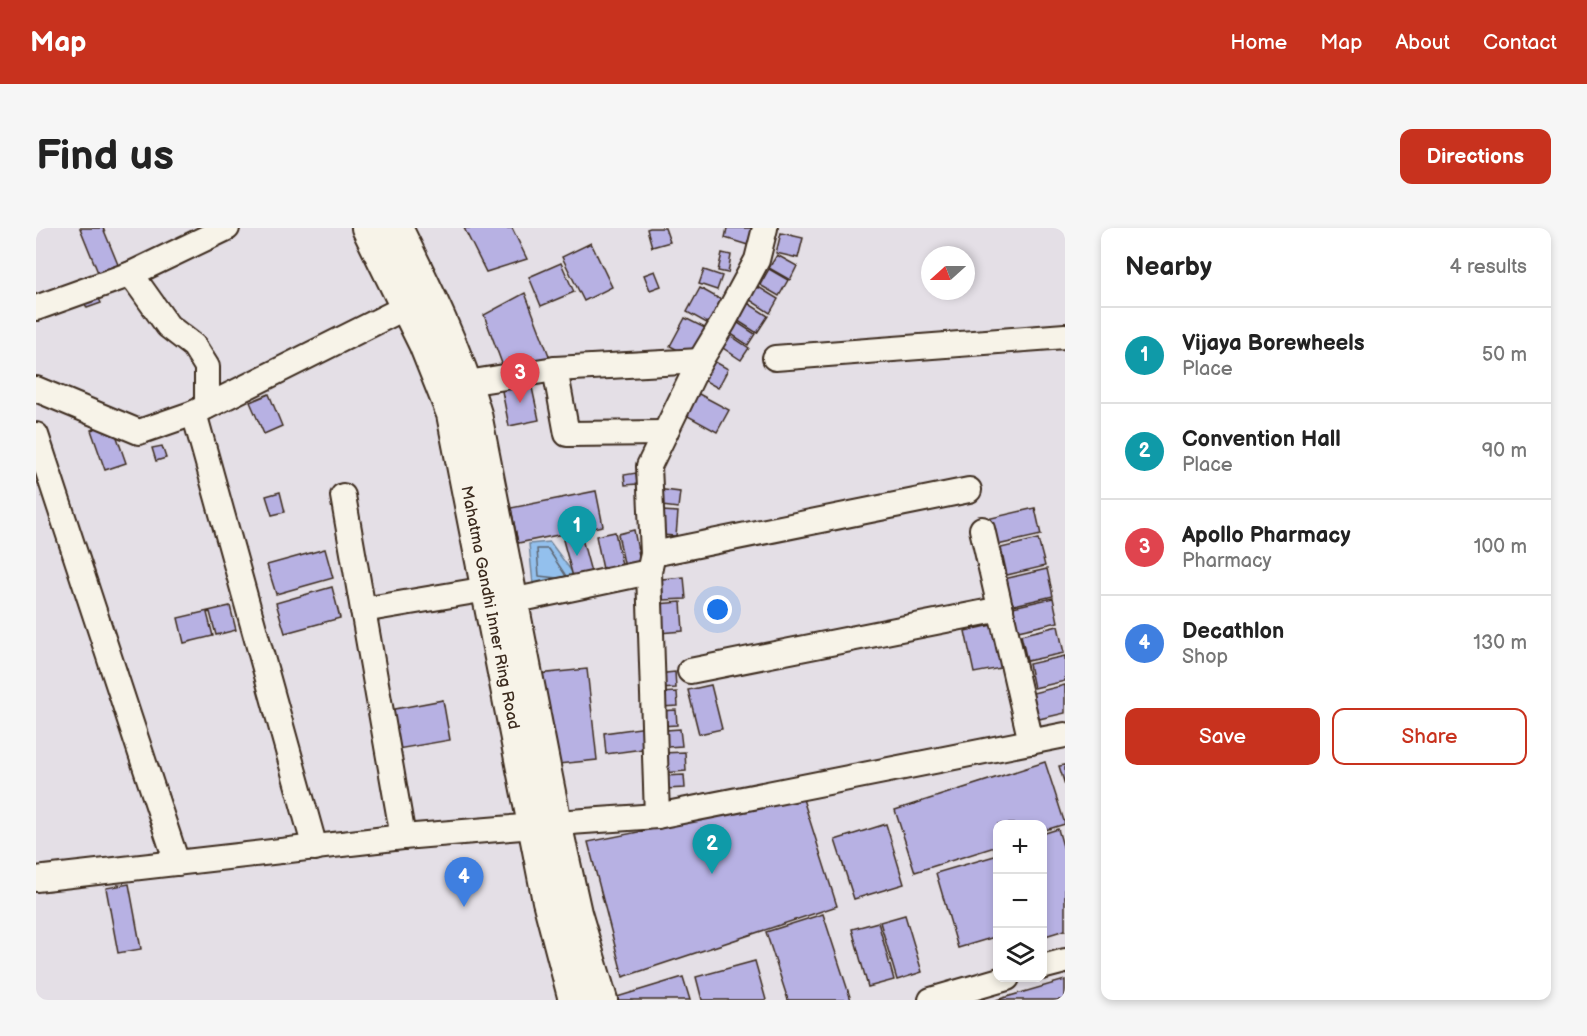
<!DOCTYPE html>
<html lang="en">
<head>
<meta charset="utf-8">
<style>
  :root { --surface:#fff; --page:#f6f6f6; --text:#222; --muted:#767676; --line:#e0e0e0; --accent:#c8321e }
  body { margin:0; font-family:"Balsamiq Sans",sans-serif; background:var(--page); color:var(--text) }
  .controls { position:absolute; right:18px; bottom:18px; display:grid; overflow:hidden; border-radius:12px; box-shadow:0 3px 9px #0003 }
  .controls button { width:54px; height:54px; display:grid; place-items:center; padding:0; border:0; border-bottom:2px solid var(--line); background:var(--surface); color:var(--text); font:30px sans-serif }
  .compass { position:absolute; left:885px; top:18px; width:54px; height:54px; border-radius:50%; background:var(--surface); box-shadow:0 3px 9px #0003; rotate:249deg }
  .you { position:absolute; left:682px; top:382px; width:21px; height:21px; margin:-15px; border:4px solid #fff; border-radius:50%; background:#1a73e8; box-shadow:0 0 0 9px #1a73e833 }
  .badge { display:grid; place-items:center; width:39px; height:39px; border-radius:50%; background:var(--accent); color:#fff; font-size:20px; font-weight:700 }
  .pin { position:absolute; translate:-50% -50px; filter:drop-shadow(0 2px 3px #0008) }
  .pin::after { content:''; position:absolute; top:32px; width:21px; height:18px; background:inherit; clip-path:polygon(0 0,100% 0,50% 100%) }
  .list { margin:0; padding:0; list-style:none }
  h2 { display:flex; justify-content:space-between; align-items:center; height:78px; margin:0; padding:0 24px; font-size:26px }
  h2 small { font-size:20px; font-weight:400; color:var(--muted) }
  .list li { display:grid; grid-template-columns:39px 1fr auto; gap:18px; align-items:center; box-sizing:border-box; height:96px; padding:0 24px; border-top:2px solid var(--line) }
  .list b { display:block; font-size:22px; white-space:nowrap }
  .list p { margin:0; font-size:20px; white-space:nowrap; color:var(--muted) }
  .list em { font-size:20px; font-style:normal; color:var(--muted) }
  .actions { display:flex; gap:12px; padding:18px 24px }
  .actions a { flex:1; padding:14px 0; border:2px solid var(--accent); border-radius:12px; text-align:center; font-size:21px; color:var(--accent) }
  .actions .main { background:var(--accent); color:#fff }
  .icon { flex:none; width:33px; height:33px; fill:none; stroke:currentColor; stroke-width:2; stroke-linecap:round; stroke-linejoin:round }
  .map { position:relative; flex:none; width:1029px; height:772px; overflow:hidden; border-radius:12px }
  header { display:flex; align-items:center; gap:36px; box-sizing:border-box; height:84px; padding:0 30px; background:var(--accent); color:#fff }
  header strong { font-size:28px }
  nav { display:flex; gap:33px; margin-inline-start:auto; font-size:21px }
  .intro { display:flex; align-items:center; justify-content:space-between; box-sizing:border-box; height:144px; padding:0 36px }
  h1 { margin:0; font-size:42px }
  .button { padding:15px 27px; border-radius:12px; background:var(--accent); color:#fff; font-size:21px; font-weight:700 }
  main { display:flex; gap:36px; padding:0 36px }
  aside { flex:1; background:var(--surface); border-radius:12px; box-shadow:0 3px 9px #0003 }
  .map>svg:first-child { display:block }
</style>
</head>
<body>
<header>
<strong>Map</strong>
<nav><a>Home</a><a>Map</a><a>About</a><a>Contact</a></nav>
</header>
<div class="intro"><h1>Find us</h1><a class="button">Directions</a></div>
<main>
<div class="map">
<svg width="1029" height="772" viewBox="0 0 1029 772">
  <rect width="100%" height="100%" fill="#e4dfe6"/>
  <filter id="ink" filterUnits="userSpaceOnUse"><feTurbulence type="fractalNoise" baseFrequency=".0167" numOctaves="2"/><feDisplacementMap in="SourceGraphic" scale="12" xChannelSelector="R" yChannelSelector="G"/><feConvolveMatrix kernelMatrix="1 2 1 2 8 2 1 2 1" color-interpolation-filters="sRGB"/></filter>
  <g filter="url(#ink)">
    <polygon fill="#93c0ed" stroke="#70849a" stroke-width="1.5" points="514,314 545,356 497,356 493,316"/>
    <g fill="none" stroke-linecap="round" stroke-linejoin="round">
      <polyline stroke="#5e6671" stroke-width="1.5" points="521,350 503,348 501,321 512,321 530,348"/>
    </g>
    <g fill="#b7b1e3" stroke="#3b2a1e" stroke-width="1.5">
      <polygon points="44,0 67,0 83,39 63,47"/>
      <polygon points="428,0 476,0 491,31 450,44"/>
      <polygon points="614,0 629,0 634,14 616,19 611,1"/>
      <polygon points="691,0 717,0 712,17 689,10"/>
      <polygon points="745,5 767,10 762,30 740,25"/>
      <polygon points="555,15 576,59 548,73 526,29"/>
      <polygon points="686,25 695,27 692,45 682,43"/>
      <polygon points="741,27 761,38 754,52 733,40"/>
      <polygon points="525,35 538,64 505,78 493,49"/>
      <polygon points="733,41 752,52 743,68 724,57"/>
      <polygon points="668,42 686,48 681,62 663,56"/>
      <polygon points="619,43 625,58 614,62 608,47"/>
      <polygon points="719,57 742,71 734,85 711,70"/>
      <polygon points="664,60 689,74 676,98 651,84"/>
      <polygon points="489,65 517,138 468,141 448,87"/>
      <polygon points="61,66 65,75 51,80 47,71"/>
      <polygon points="707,72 732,88 721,105 696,89"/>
      <polygon points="649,90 669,100 654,128 634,118"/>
      <polygon points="696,91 719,106 712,117 689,102"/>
      <polygon points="689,104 713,120 705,132 681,116"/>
      <polygon points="674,131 692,141 682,160 664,150"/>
      <polygon points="495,155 503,192 473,198 465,158"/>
      <polygon points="661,165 693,182 681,204 650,187"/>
      <polygon points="233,166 246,198 228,206 214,174"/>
      <polygon points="76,195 90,235 69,242 55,202"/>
      <polygon points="126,218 130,230 120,233 116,220"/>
      <polygon points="600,245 601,256 589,257 588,247"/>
      <polygon points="620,261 644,264 642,280 618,277"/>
      <polygon points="560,263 567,298 482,315 475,280"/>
      <polygon points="244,264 249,284 236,287 230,268"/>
      <polygon points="999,280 1005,307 957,318 951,291"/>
      <polygon points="626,283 642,284 640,308 624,307"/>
      <polygon points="598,302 605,338 589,340 582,306"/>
      <polygon points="579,304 586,337 567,341 560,308"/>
      <polygon points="545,307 555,344 537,349 527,312"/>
      <polygon points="1002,311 1009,338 971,347 965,320"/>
      <polygon points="289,321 297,350 240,366 231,337"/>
      <polygon points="1011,341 1017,368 974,378 968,351"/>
      <polygon points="648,349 650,371 627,372 626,351"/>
      <polygon points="296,359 304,390 249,405 240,375"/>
      <polygon points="1017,370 1022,394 982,403 977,379"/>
      <polygon points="645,374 647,403 623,405 621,376"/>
      <polygon points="194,378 200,402 180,407 174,384 171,385 177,408 148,415 142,390"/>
      <polygon points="956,397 965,440 938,445 929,403"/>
      <polygon points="1022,398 1028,425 991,433 985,407"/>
      <polygon points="1029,428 1029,453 998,460 993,436"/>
      <polygon points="551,441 561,532 512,537 502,446"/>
      <polygon points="639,444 640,460 623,461 621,446"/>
      <polygon points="675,457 686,501 663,506 652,462"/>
      <polygon points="1029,457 1029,485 1003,491 997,465"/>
      <polygon points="641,464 642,478 624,479 623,465"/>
      <polygon points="407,472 414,512 356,522 348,483"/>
      <polygon points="640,482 641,497 623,498 622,483"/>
      <polygon points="611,499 614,520 570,526 568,505"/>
      <polygon points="644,501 646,518 631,519 630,502"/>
      <polygon points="649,524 650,543 627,545 626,525"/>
      <polygon points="1009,534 1029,596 1006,603 1006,596 962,596 962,618 879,644 859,582"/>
      <polygon points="1029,537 1029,557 1023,538"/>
      <polygon points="648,547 649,560 629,561 628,548"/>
      <polygon points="767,571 801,678 587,749 552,614"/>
      <polygon points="850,596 868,656 818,671 799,612"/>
      <polygon points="1022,601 1029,625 1029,702 1006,709 1006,606"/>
      <polygon points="962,627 962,708 922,720 900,645"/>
      <polygon points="93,656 105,721 82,725 70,660"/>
      <polygon points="787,686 815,772 752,772 730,704"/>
      <polygon points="869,687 886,744 861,752 844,694"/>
      <polygon points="842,694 858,752 832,759 816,701"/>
      <polygon points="719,733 730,772 666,772 660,749"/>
      <polygon points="647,749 654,772 582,772 581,769"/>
      <polygon points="1029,752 1029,772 960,772"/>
    </g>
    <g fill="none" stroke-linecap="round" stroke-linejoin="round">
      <g stroke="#3b2a1e" stroke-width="28">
        <g id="minor">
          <polyline points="95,46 132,98 158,118 171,139 171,178"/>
          <polyline points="0,80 95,46 191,0"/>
          <polyline points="739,130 1029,108"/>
          <polyline points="519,141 531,206 629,205"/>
          <polyline points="431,155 519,141 664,133"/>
          <polyline points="0,161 103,204 158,185 370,79"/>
          <polyline points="158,185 279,620"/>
          <polyline points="0,207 141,635"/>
          <polyline points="307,268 367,609"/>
          <polyline points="946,301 995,514"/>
          <polyline points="617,326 933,262"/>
          <polyline points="476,373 613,344"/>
          <polyline points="327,382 451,361"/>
          <polyline points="654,443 965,381"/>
          <polyline points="621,588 613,344 617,326 613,238 664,133 687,95 721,32 729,0"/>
          <polyline points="520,595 621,588 1029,507"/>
          <polyline points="0,651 367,609 498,598"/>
          <polyline points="1006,739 1029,733"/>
          <polyline points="895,772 971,750"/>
        </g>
      </g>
      <g stroke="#3b2a1e" stroke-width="34">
        <g id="major">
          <path id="s1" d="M331,0L388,116L416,186L512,673L538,772"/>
          <path d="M361,0C391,61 421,121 440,186L520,595L540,685L566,772"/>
        </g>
      </g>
      <use href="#minor" stroke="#f7f3e8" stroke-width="24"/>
      <use href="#major" stroke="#f7f3e8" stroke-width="30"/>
    </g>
  </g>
  <g text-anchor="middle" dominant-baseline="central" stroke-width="4.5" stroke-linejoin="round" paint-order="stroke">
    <g font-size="16" fill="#3b2a1e" stroke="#f7f3e8">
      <text stroke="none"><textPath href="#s1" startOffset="402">Mahatma Gandhi Inner Ring Road</textPath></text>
    </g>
  </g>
</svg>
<div class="controls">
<button>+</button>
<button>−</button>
<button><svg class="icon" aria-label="layers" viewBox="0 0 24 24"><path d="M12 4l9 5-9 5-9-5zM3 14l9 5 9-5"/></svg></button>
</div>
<svg class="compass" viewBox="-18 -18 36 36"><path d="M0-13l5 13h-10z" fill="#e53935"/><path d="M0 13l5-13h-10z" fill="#767676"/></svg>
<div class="you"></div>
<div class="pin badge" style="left:541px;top:328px;background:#0f9aa8">1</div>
<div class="pin badge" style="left:676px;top:646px;background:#0f9aa8">2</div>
<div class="pin badge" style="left:484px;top:175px;background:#e0444e">3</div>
<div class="pin badge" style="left:428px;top:679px;background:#3f7fe0">4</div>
</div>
<aside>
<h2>Nearby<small>4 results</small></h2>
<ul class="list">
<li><span class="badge" style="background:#0f9aa8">1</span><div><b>Vijaya Borewheels</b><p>Place</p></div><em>50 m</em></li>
<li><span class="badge" style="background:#0f9aa8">2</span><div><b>Convention Hall</b><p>Place</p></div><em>90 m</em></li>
<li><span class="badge" style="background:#e0444e">3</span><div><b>Apollo Pharmacy</b><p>Pharmacy</p></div><em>100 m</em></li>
<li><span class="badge" style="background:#3f7fe0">4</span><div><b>Decathlon</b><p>Shop</p></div><em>130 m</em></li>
</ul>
<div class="actions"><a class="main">Save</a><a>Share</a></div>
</aside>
</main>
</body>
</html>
